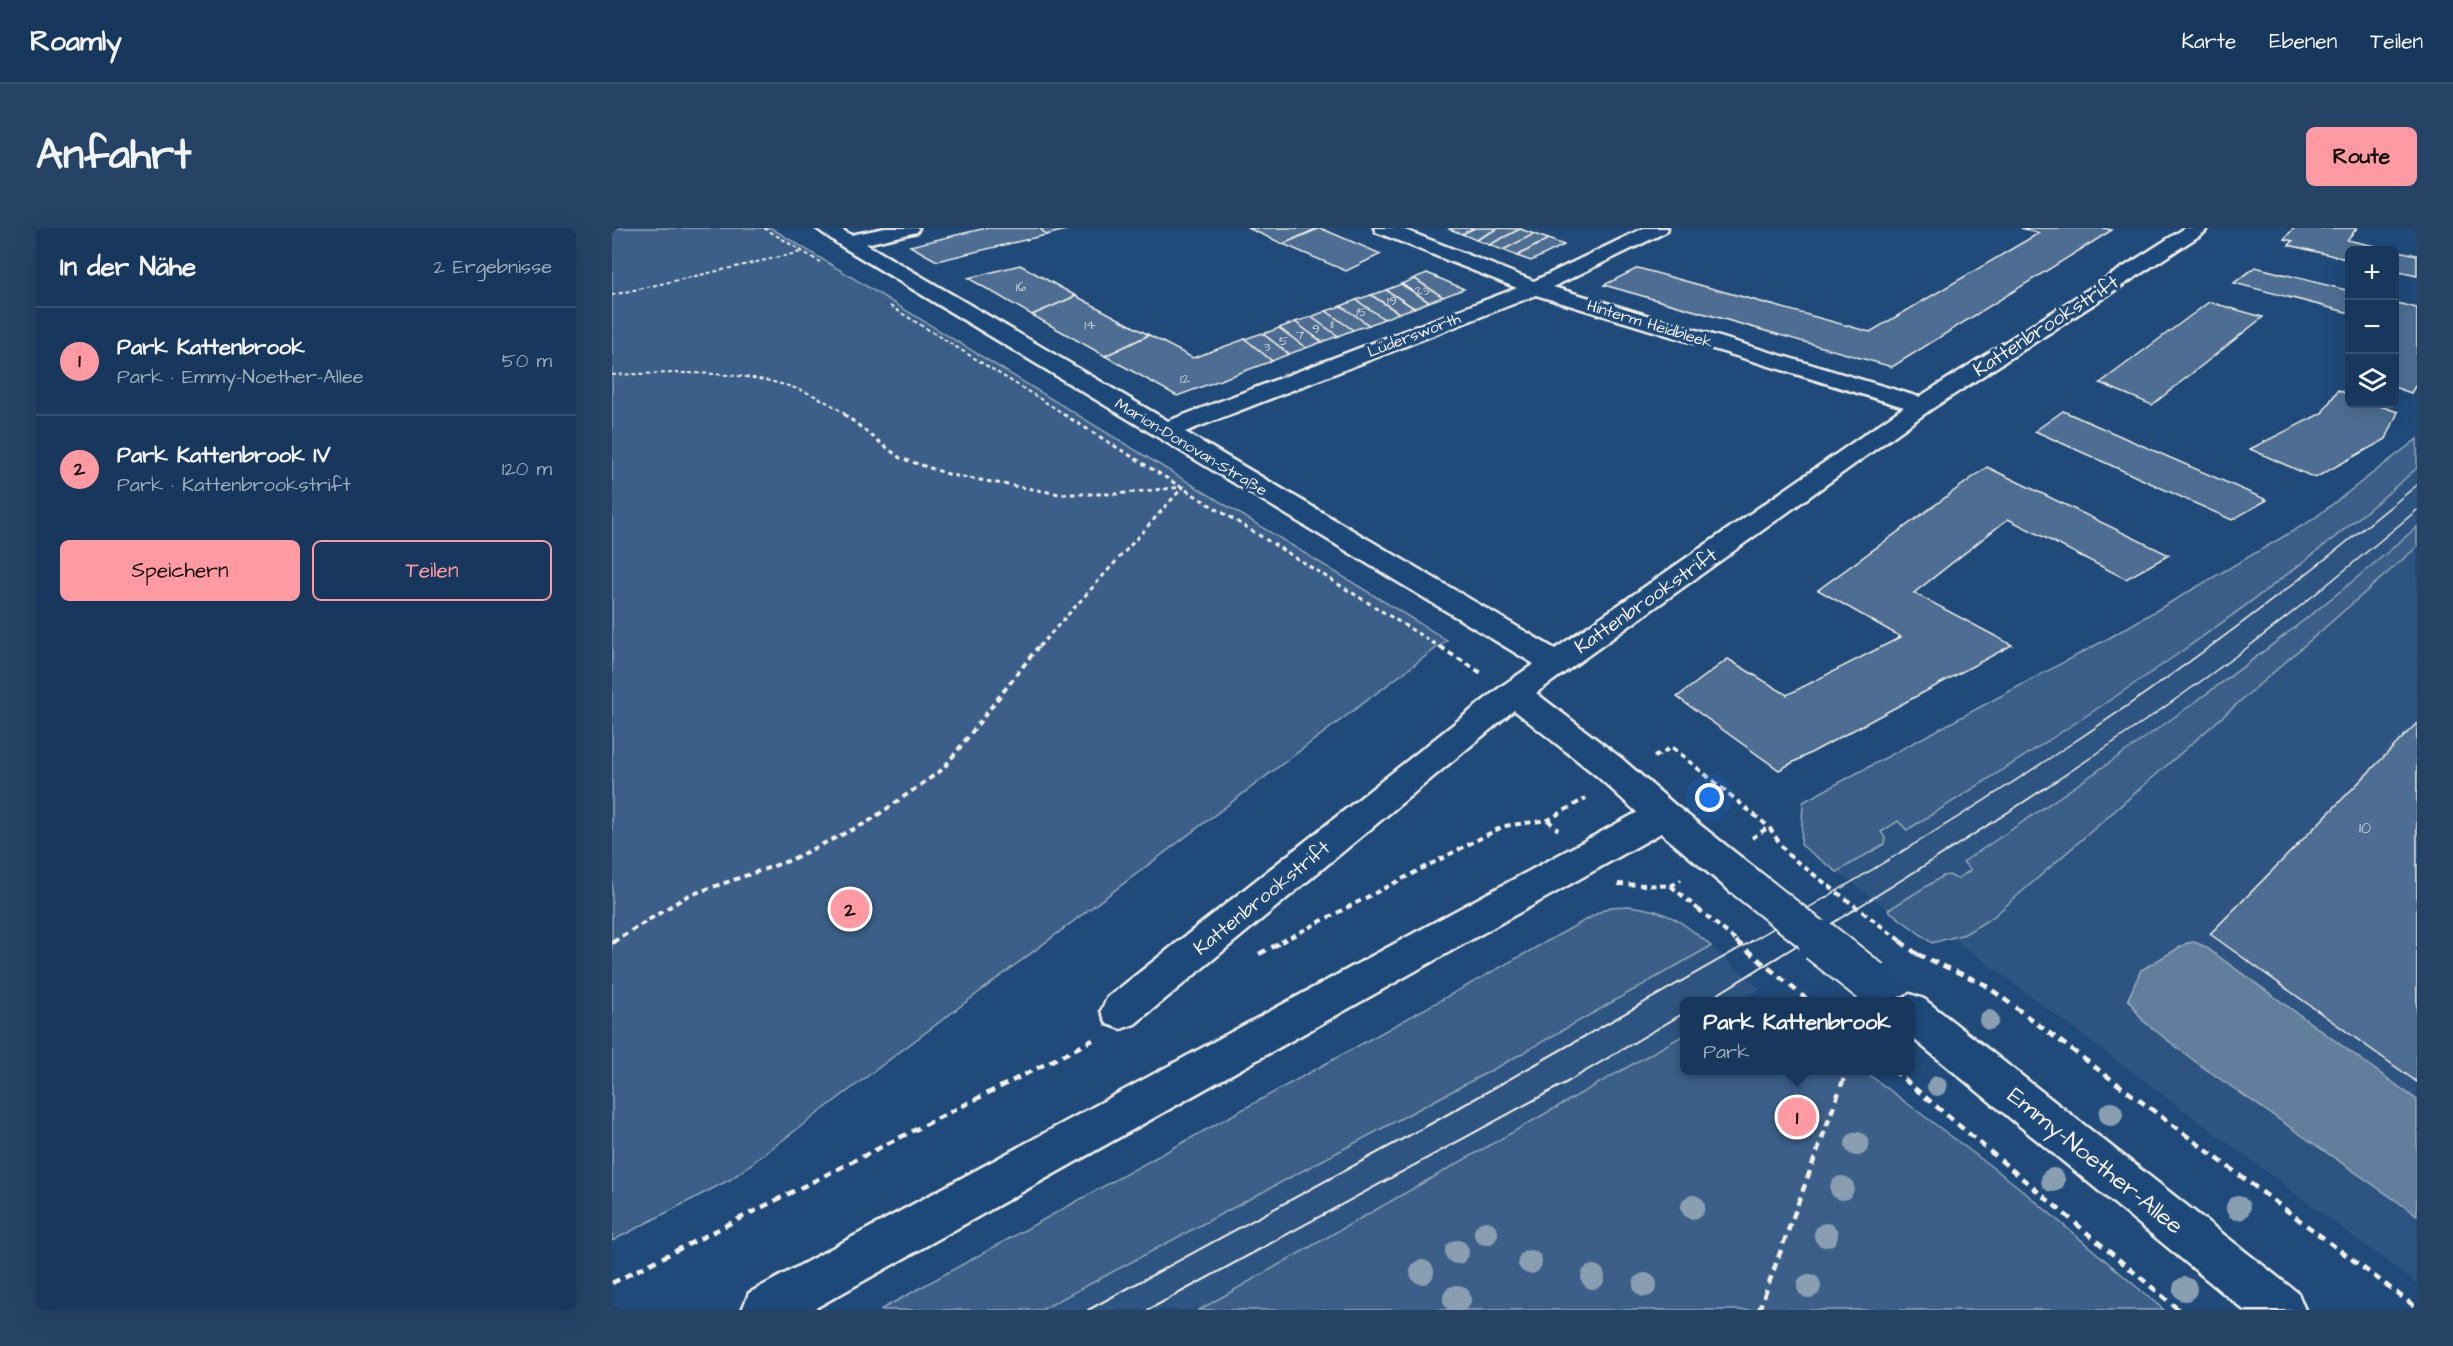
<!DOCTYPE html>
<html lang="de">
<head>
<meta charset="utf-8">
<style>
  :root { --surface:#17385c; --page:#244365; --text:#f1f3f6; --muted:#9eacbb; --line:#365272; --accent:#ff9aa2 }
  body { margin:0; font-family:"Architects Daughter",sans-serif; background:var(--page); color:var(--text) }
  .controls { position:absolute; right:18px; top:18px; display:grid; overflow:hidden; border-radius:9px; box-shadow:0 6px 24px #0002 }
  .controls button { width:54px; height:54px; display:grid; place-items:center; padding:0; border:0; border-bottom:2px solid var(--line); background:var(--surface); color:var(--text); font:30px sans-serif }
  .you { position:absolute; left:1098px; top:570px; width:21px; height:21px; margin:-15px; border:4px solid #fff; border-radius:50%; background:#1a73e8; box-shadow:0 0 0 9px #1a73e833 }
  .badge { display:grid; place-items:center; width:39px; height:39px; border-radius:50%; background:var(--accent); color:#111; font-size:20px; font-weight:700 }
  .pin { position:absolute; translate:-50% -50%; border:3px solid #fff; box-shadow:0 2px 6px #0006 }
  .popup { position:absolute; left:1068px; top:769px; width:234px; height:78px; box-sizing:border-box; display:grid; place-content:center; border-radius:9px; background:var(--surface); filter:drop-shadow(0 2px 4px #0005); font-size:20px; white-space:nowrap; color:var(--muted) }
  .popup b { font-size:22px; color:var(--text) }
  .popup::after { content:''; position:absolute; left:50%; top:100%; margin-left:-12px; border:12px solid transparent; border-top-color:var(--surface) }
  .list { margin:0; padding:0; list-style:none }
  h2 { display:flex; justify-content:space-between; align-items:center; height:78px; margin:0; padding:0 24px; font-size:26px }
  h2 small { font-size:20px; font-weight:400; color:var(--muted) }
  .list li { display:grid; grid-template-columns:39px 1fr auto; gap:18px; align-items:center; box-sizing:border-box; height:108px; padding:0 24px; border-top:2px solid var(--line) }
  .list b { display:block; font-size:22px; white-space:nowrap }
  .list p { margin:0; font-size:20px; white-space:nowrap; color:var(--muted) }
  .list em { font-size:20px; font-style:normal; color:var(--muted) }
  .actions { display:flex; gap:12px; padding:18px 24px }
  .actions a { flex:1; padding:14px 0; border:2px solid var(--accent); border-radius:9px; text-align:center; font-size:21px; color:var(--accent) }
  .actions .main { background:var(--accent); color:#111 }
  .icon { flex:none; width:33px; height:33px; fill:none; stroke:currentColor; stroke-width:2; stroke-linecap:round; stroke-linejoin:round }
  .map { position:relative; flex:none; width:1805px; height:1082px; overflow:hidden; border-radius:9px }
  header { display:flex; align-items:center; gap:36px; box-sizing:border-box; height:84px; padding:0 30px; background:var(--surface); border-bottom:2px solid var(--line) }
  header strong { font-size:28px }
  nav { display:flex; gap:33px; margin-inline-start:auto; font-size:21px }
  .intro { display:flex; align-items:center; justify-content:space-between; box-sizing:border-box; height:144px; padding:0 36px }
  h1 { margin:0; font-size:42px }
  .button { padding:15px 27px; border-radius:9px; background:var(--accent); color:#111; font-size:21px; font-weight:700 }
  main { display:flex; gap:36px; padding:0 36px }
  aside { flex:1; background:var(--surface); border-radius:9px; box-shadow:0 6px 24px #0002 }
  .map>svg:first-child { display:block }
</style>
</head>
<body>
<header>
<strong>Roamly</strong>
<nav><a>Karte</a><a>Ebenen</a><a>Teilen</a></nav>
</header>
<div class="intro"><h1>Anfahrt</h1><a class="button">Route</a></div>
<main>
<aside>
<h2>In der Nähe<small>2 Ergebnisse</small></h2>
<ul class="list">
<li><span class="badge">1</span><div><b>Park Kattenbrook</b><p>Park · Emmy-Noether-Allee</p></div><em>50 m</em></li>
<li><span class="badge">2</span><div><b>Park Kattenbrook IV</b><p>Park · Kattenbrookstrift</p></div><em>120 m</em></li>
</ul>
<div class="actions"><a class="main">Speichern</a><a>Teilen</a></div>
</aside>
<div class="map">
<svg width="1805" height="1082" viewBox="0 0 1805 1082">
  <rect width="100%" height="100%" fill="#1f4a7a"/>
  <filter id="ink" filterUnits="userSpaceOnUse"><feTurbulence type="fractalNoise" baseFrequency=".0167" numOctaves="2"/><feDisplacementMap in="SourceGraphic" scale="12" xChannelSelector="R" yChannelSelector="G"/><feConvolveMatrix kernelMatrix="1 2 1 2 8 2 1 2 1" color-interpolation-filters="sRGB"/></filter>
  <g filter="url(#ink)">
    <g fill="#2d5581">
      <polygon points="1805,240 1805,1056 1316,692 1553,497 1351,633 1359,642 1345,651 1337,648 1331,648 1276,682 1225,644 1272,616 1273,610 1269,604 1286,593 1296,602 1516,460 1648,365"/>
      <polygon points="1099,718 1149,761 1128,773 1072,774 1072,807 587,1082 429,1082 893,835"/>
    </g>
    <g fill="#3a5f88" stroke="#97a8b8" stroke-width="1.5">
      <polygon points="0,0 159,0 835,412 119,951 0,1013"/>
      <path d="M1805,211V240C1649,378 1472,492 1295,602L1286,593L1269,604L1273,610L1272,616L1225,644L1189,617L1191,574L1497,410L1700,292Z"/>
      <path d="M1805,299V319L1381,689L1353,706L1320,715L1276,682L1331,648L1337,647L1345,651L1359,642L1351,634C1507,530 1663,423 1805,299Z"/>
      <path d="M1016,678C1055,682 1070,693 1099,718L893,835L429,1082H268L988,684L998,679Z"/>
      <polygon points="1072,807 1072,842 1252,843 1404,957 1552,1082 587,1082"/>
    </g>
    <polygon fill="#627e9d" stroke="#9cacbb" stroke-width="1.5" points="1582,714 1592,718 1805,872 1805,987 1585,835 1531,793 1516,771 1529,742 1575,715"/>
    <g fill="#4d6e92" stroke="#f4f1e8" stroke-width="1.5">
      <polygon points="374,0 428,0 434,7 325,33 298,18"/>
      <polygon points="428,0 462,0 434,7"/>
      <polygon points="636,0 706,0 671,16"/>
      <polygon points="708,0 769,26 734,43 671,16"/>
      <polygon points="840,0 863,0 850,6 837,1"/>
      <polygon points="863,0 887,0 864,12 850,6"/>
      <polygon points="887,0 908,1 877,17 864,12"/>
      <polygon points="1409,0 1491,0 1500,2 1280,139 992,57 1026,40 1258,104 1427,5"/>
      <polygon points="1682,0 1745,0 1735,12 1805,27 1805,48 1782,43 1782,22 1738,22 1738,32 1677,17 1681,13 1672,11"/>
      <polygon points="908,1 922,6 891,22 877,17"/>
      <polygon points="922,6 936,11 905,28 891,22"/>
      <polygon points="936,11 952,17 919,33 905,28"/>
      <polygon points="408,37 464,68 420,87 356,50"/>
      <polygon points="1643,39 1738,63 1738,85 1622,55"/>
      <polygon points="815,45 852,61 831,69 800,51"/>
      <polygon points="803,51 831,69 817,74 789,56"/>
      <polygon points="789,56 817,74 802,80 774,62"/>
      <polygon points="774,62 802,80 787,85 759,67"/>
      <polygon points="759,67 787,85 772,91 744,72"/>
      <polygon points="464,68 537,107 493,128 420,87"/>
      <polygon points="744,72 772,91 757,97 729,78"/>
      <polygon points="1597,74 1651,89 1540,177 1488,155"/>
      <polygon points="1782,74 1805,80 1805,155 1799,165 1782,159"/>
      <polygon points="729,78 757,97 741,102 714,83"/>
      <polygon points="714,83 741,102 726,108 699,89"/>
      <polygon points="699,89 726,108 710,114 683,94"/>
      <polygon points="683,94 710,114 694,120 667,100"/>
      <polygon points="667,100 694,120 677,126 651,106"/>
      <polygon points="650,105 651,106 677,126 660,133 633,111"/>
      <polygon points="537,107 581,130 633,111 660,133 565,168 493,128"/>
      <polygon points="1726,162 1738,167 1738,176 1762,176 1786,184 1774,211 1703,250 1638,221 1710,185"/>
      <polygon points="1451,183 1655,272 1620,292 1423,203"/>
      <polygon points="1375,239 1557,327 1514,351 1396,291 1302,365 1400,417 1167,542 1065,469 1116,431 1175,467 1289,409 1206,362"/>
      <polygon points="1805,495 1805,854 1598,706"/>
    </g>
    <g fill="none" stroke-linecap="round" stroke-linejoin="round">
      <g stroke="#f4f1e8" stroke-width="5">
        <path id="minor" d="M204,0H227L239,7L273,0H307L305,4L254,16L556,193L905,60L764,4L762,0H788L922,53L1032,0H1056L1054,4L941,59L1307,169L1573,0H1595L1593,4L1318,182L924,465L1009,530L1063,577L1068,587L1063,597L1051,601L1039,597L985,548L902,482L523,796L509,801L495,796L489,783L495,770L891,457L922,436L229,18ZM924,67L1292,179L943,421L573,204Z"/>
      </g>
      <g stroke="#f4f1e8" stroke-width="5">
        <g id="major">
          <polygon points="1051,573 1063,577 1145,642 1150,653 1145,664 1132,668 1119,664 1049,605 200,1082 130,1082 137,1065 1039,577"/>
          <polygon points="1298,766 1312,771 1686,1065 1693,1082 1632,1082 1298,808 1298,774 1283,774"/>
        </g>
      </g>
      <g stroke="#f4f1e8" stroke-width="2" stroke-dasharray="4 3" stroke-linecap="butt">
        <polyline points="152,0 208,34"/>
        <polyline points="0,67 189,24"/>
        <polyline points="278,78 454,187"/>
        <path d="M0,147C74,144 172,138 234,187"/>
      </g>
      <g stroke="#f4f1e8" stroke-width="3" stroke-dasharray="4.5 4" stroke-linecap="butt">
        <polyline points="232,186 288,230 339,247 448,266 504,266 571,259 425,421"/>
        <polyline points="451,186 831,421"/>
      </g>
      <g stroke="#f4f1e8" stroke-width="4" stroke-dasharray="6 4.5" stroke-linecap="butt">
        <polyline points="828,419 871,446"/>
        <polyline points="1042,529 1060,519 1157,599 1175,626"/>
        <polyline points="936,592 946,602"/>
        <polyline points="1140,610 1157,599"/>
        <polyline points="1006,656 1059,658 1069,652"/>
        <polyline points="1059,658 1086,681"/>
        <polyline points="1,714 75,668 176,633 256,594 331,541 426,419"/>
        <polyline points="669,714 892,598 936,592 974,570"/>
      </g>
      <g stroke="#f4f1e8" stroke-width="4.5" stroke-dasharray="8 6" stroke-linecap="butt">
        <polyline points="0,715 3,713"/>
        <polyline points="647,726 672,713"/>
        <polyline points="1305,726 1372,756 1805,1080"/>
        <polyline points="1281,842 1567,1082"/>
        <polyline points="0,1055 481,812"/>
        <polyline points="1147,1082 1235,842"/>
      </g>
      <use href="#minor" fill="#1f4a7a" fill-rule="evenodd"/>
      <use href="#major" fill="#1f4a7a" fill-rule="evenodd"/>
      <g stroke="#f4f1e8" stroke-width="1.5">
        <path d="M1138,714C1243,653 1348,590 1450,522C1573,441 1691,351 1805,257"/>
        <path d="M1190,714C1342,620 1493,525 1636,419C1694,375 1749,329 1805,282"/>
      </g>
      <g stroke="#f4f1e8" stroke-width="2">
        <polyline points="1093,774 1192,713"/>
        <polyline points="476,1082 822,894 1140,713"/>
        <polyline points="536,1082 957,853 1072,785"/>
      </g>
      <g stroke="#f4f1e8" stroke-width="38" stroke-linecap="butt">
        <polyline id="major-bridge-far1" points="1132,653 1209,714"/>
      </g>
      <g stroke="#f4f1e8" stroke-width="46" stroke-linecap="butt">
        <polyline id="major-bridge" points="1207,713 1259,754"/>
      </g>
      <g stroke="#f4f1e8" stroke-width="4" stroke-dasharray="6 4.5" stroke-linecap="butt">
        <polyline points="1175,626 1290,714"/>
        <polyline points="1086,681 1126,714"/>
      </g>
      <g stroke="#f4f1e8" stroke-width="4.5" stroke-dasharray="8 6" stroke-linecap="butt">
        <polyline points="1124,713 1198,774"/>
        <polyline points="1288,713 1305,726"/>
      </g>
      <use href="#major-bridge-far1" stroke="#1f4a7a" stroke-width="34"/>
      <use href="#major-bridge" stroke="#1f4a7a" stroke-width="42"/>
    </g>
    <g fill="#8a9eb1">
      <circle cx="1377" cy="792" r="10"/>
      <circle cx="1325" cy="858" r="10"/>
      <circle cx="1499" cy="886" r="12"/>
      <circle cx="1245" cy="916" r="12"/>
      <circle cx="1441" cy="952" r="12"/>
      <circle cx="1230" cy="960" r="12"/>
      <circle cx="1081" cy="979" r="12"/>
      <circle cx="1626" cy="980" r="12"/>
      <circle cx="874" cy="1005" r="12"/>
      <circle cx="1214" cy="1007" r="12"/>
      <circle cx="845" cy="1024" r="12"/>
      <circle cx="918" cy="1034" r="12"/>
      <circle cx="810" cy="1044" r="12"/>
      <circle cx="981" cy="1049" r="12"/>
      <circle cx="1033" cy="1057" r="12"/>
      <circle cx="1197" cy="1058" r="12"/>
      <circle cx="1573" cy="1061" r="12"/>
      <circle cx="845" cy="1071" r="14"/>
    </g>
  </g>
  <g text-anchor="middle" dominant-baseline="central" stroke-width="6" stroke-linejoin="round" paint-order="stroke">
    <g font-size="14" fill="#cad0d2">
      <text x="409" y="59">16</text>
      <text x="810" y="63">23</text>
      <text x="780" y="73">19</text>
      <text x="750" y="84">15</text>
      <text x="720" y="96">11</text>
      <text x="478" y="97">14</text>
      <text x="704" y="101">9</text>
      <text x="688" y="107">7</text>
      <text x="672" y="113">5</text>
      <text x="655" y="119">3</text>
      <text x="573" y="151">12</text>
    </g>
    <g font-size="16" fill="#f4f1e8" stroke="#1f4a7a">
      <text transform="translate(1038 96) rotate(17)">Hinterm Heidbleek</text>
      <text transform="translate(802 107) rotate(-21)">Lüdersworth</text>
      <text transform="translate(579 219) rotate(31)">Marion-Donovan-Straße</text>
    </g>
    <g font-size="16" fill="#cad0d2">
      <text x="1753" y="600">10</text>
    </g>
    <g font-size="20" fill="#f4f1e8" stroke="#1f4a7a">
      <text transform="translate(1434 98) rotate(-33)">Kattenbrookstrift</text>
      <text transform="translate(1034 373) rotate(-35)">Kattenbrookstrift</text>
      <text transform="translate(650 670) rotate(-39)">Kattenbrookstrift</text>
    </g>
    <g font-size="24" fill="#f4f1e8" stroke="#1f4a7a">
      <text transform="translate(1483 933) rotate(39)">Emmy-Noether-Allee</text>
    </g>
  </g>
</svg>
<div class="controls">
<button>+</button>
<button>−</button>
<button><svg class="icon" aria-label="layers" viewBox="0 0 24 24"><path d="M12 4l9 5-9 5-9-5zM3 14l9 5 9-5"/></svg></button>
</div>
<div class="you"></div>
<div class="pin badge" style="left:1185px;top:889px">1</div>
<div class="popup"><b>Park Kattenbrook</b>Park</div>
<div class="pin badge" style="left:238px;top:681px">2</div>
</div>
</main>
</body>
</html>
